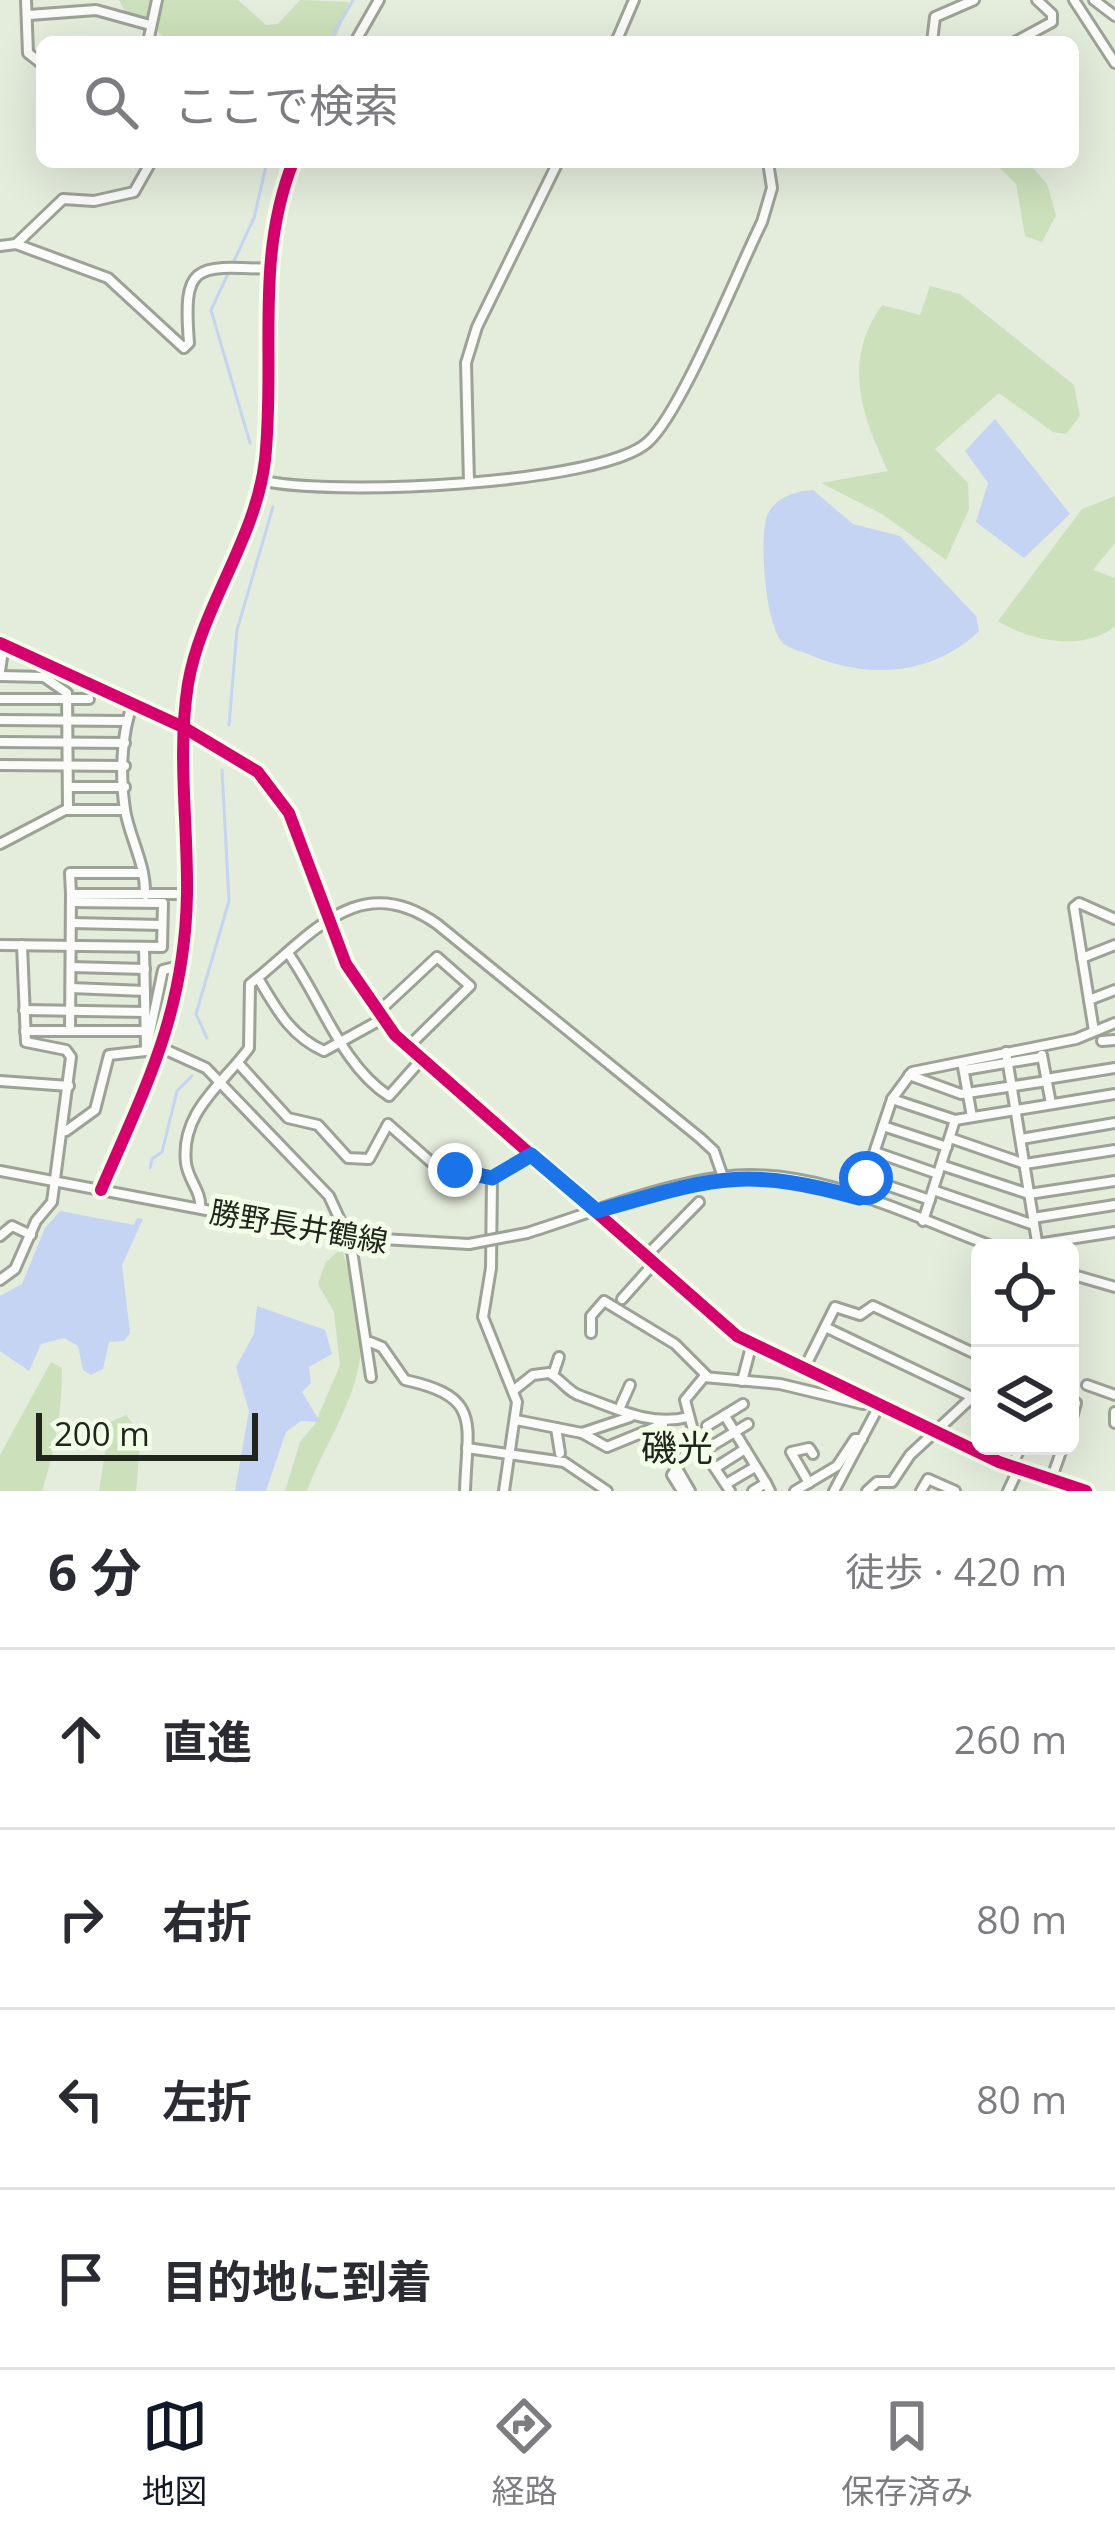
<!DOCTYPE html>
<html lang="ja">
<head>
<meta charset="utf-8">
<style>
  :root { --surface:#fff; --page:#f2f2f3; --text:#2b2b33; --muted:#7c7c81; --line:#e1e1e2; --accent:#111827 }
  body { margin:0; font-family:"Open Sans","Noto Sans JP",sans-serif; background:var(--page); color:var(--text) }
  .controls { position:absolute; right:36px; bottom:36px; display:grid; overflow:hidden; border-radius:18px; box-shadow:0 12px 48px #0002 }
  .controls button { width:108px; height:108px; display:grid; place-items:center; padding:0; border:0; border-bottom:3px solid var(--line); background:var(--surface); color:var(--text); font:60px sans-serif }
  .scale { position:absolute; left:36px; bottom:30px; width:222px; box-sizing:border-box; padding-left:12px; border:6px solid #21261c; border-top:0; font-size:33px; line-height:42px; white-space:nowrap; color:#21261c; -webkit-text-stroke:9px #f2fee8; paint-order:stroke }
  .stop { position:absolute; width:36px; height:36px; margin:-27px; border:9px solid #1a73e8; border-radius:50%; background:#fff }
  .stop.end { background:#1a73e8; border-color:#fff; box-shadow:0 3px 12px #0008 }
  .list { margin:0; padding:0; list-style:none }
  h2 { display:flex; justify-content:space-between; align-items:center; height:156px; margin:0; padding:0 48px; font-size:51px }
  h2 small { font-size:39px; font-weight:400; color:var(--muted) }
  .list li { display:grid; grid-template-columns:78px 1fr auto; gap:36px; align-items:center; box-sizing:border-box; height:180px; padding:0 48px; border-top:3px solid var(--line) }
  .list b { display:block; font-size:45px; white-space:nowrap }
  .list em { font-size:39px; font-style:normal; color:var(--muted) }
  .icon { flex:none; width:66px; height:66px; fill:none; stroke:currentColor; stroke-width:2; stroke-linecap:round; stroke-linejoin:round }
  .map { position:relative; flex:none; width:1115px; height:1491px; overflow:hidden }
  .search { position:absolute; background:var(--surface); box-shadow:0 12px 48px #0002; left:36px; right:36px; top:36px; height:132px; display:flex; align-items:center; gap:30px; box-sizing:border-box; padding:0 42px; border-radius:18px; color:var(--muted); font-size:45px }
  .sheet { height:876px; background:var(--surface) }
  nav { display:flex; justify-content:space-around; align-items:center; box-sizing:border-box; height:168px; border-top:3px solid var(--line); background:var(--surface); font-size:33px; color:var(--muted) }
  nav a { display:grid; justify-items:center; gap:6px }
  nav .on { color:var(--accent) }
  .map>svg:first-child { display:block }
</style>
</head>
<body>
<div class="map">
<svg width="1115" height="1491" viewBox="0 0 1115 1491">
  <rect width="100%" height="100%" fill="#e4ecdc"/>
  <g fill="#cce0bb">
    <polygon points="119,0 238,0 266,25 278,24 300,0 349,2 334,42 167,42 150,21 126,14"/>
    <polygon points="994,162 1028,162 1047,184 1056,215 1042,242 1025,236 1016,184"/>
    <path d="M930,286L960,294L1074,385L1080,416L1066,434L1053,432L999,393L935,449L968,483L969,509L946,560L882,514L821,483L888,471C861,414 842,361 882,305L920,315Z"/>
    <path d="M1115,496V543L1093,570L1115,578V626C1085,652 1029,641 998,621L1082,509Z"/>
    <path d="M342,1248C349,1277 361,1311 361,1341C362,1394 324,1443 307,1491H285L300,1442L315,1424L340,1365L334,1312L318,1284L325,1263Z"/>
    <path d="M51,1362L62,1368C62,1413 55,1449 42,1491H0V1455Z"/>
    <polygon points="126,1415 141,1434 136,1491 99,1491 110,1422"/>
  </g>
  <g fill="#c4d4f2">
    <polygon points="995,419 1070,514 1024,558 976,522 988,483 965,451"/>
    <path d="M813,490L853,524L900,536L976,616L979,631C932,677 863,679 808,654C800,651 789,649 783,643C765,624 759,540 767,516C774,498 795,491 813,490Z"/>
    <polygon points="60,1211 134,1225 137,1218 143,1219 122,1265 130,1333 124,1341 109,1342 103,1369 91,1375 83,1370 78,1346 64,1338 41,1344 29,1371 0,1351 0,1296 22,1284 45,1228"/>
    <polygon points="257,1306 325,1330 332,1354 309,1367 311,1383 302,1392 320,1422 301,1421 286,1432 266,1491 235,1491 249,1411 236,1367 254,1334"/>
  </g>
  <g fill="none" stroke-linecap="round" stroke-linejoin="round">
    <g stroke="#c4d4f2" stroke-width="3">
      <polyline points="329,42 353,0"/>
      <polyline points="250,443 211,310 254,218 267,162"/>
      <polyline points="229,725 237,630 273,507"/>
      <polyline points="207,1038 196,1014 229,901 222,770"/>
      <polyline points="150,1168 152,1159 162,1152 177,1091 192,1076"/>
    </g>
    <g stroke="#9ca296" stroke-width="14">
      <g id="minor">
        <polyline points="26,0 28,53 42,64"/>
        <polyline points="1074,0 1115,63"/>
        <polyline points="1094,0 1115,16"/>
        <polyline points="29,15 96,10 150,25"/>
        <polyline points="148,42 157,0"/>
        <polyline points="355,42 379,0"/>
        <polyline points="616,42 634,0"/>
        <polyline points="932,42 935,17 974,0"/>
        <polyline points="1015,42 1052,22 1052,14 1037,0"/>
        <polyline points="16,244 63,199 94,201 134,192 151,162"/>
        <path d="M0,246L16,244L108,278L184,348L189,343C183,265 193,265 267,269"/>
        <path d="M261,480C325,497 601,485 648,442C682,411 738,270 762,222L772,188L768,162"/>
        <polyline points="469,482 466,363 477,327 558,162"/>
        <polyline points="0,643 183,727 258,772 289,813 346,964 395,1035 737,1336 999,1462 1086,1491"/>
        <polyline points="0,671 4,644"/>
        <polyline points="0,676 44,677 67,693 68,810"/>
        <polyline points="0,699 89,699"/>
        <path d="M133,704C121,732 120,779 125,810C130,839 146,864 145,895"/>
        <polyline points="0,720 126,721"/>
        <polyline points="0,742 125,743"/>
        <polyline points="0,765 125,766"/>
        <polyline points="68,787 125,787"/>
        <polyline points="0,844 65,810 125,810"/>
        <polyline points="71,894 70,873 143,873"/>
        <polyline points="71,923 162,925"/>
        <polyline points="0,945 162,947 163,903 71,902"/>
        <polyline points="144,947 146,1047"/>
        <path d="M288,953C321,999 341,1065 389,1096L421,1060"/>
        <polyline points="1082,958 1115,945"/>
        <polyline points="71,967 145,969"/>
        <path d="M258,978C276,1008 290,1036 324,1051L382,1019"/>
        <polyline points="71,988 145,991"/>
        <polyline points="1089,1000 1115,990"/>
        <polyline points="24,1010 145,1012"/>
        <polyline points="377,1013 437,957 470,986 408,1047"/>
        <polyline points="25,1031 70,1031"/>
        <polyline points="145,1031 70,1031 71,894 187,894"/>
        <polyline points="1094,1031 1074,907 1079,903 1115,919"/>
        <polyline points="1102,1041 1115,1040"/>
        <polyline points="164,1049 206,1068 329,1196 351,1244 371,1377"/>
        <polyline points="1006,1052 1038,1248"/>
        <polyline points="1042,1055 1051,1104"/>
        <polyline points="238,1063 288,1118 318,1125 348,1158 369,1159 388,1124 431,1162 492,1178"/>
        <polyline points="963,1067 972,1117"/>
        <polyline points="964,1070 1042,1057"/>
        <polyline points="909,1075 961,1094 1047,1081"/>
        <polyline points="1046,1079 1115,1068"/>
        <polyline points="0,1081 69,1086"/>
        <polyline points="892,1099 955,1120 1115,1094"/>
        <polyline points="883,1126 947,1147"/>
        <polyline points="66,1131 95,1110 109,1055 146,1051 163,970 179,966"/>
        <polyline points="950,1138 1025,1164 1115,1150"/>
        <polyline points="1021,1139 1115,1123"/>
        <polyline points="875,1152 938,1174"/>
        <polyline points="941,1165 1029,1194 1115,1181"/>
        <polyline points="0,1171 348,1237 469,1244"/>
        <polyline points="492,1178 491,1268 483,1317 517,1402 504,1491"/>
        <polyline points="492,1178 531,1155"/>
        <polyline points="866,1178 930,1200"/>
        <path d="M101,1190C146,1086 185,1012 187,894C188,824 177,754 188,684C201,607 256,539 265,460C276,357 254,261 293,162"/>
        <polyline points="933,1190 1034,1225"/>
        <polyline points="859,1198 892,1099 912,1072 1076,1039 1115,1023"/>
        <path d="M200,1208C202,1192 188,1180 186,1163C180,1112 223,1084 249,1048L250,984C310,937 358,868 437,924L700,1138L714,1151L723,1177"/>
        <polyline points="1033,1218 1115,1205"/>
        <polyline points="923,1221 955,1120"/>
        <path d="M527,1233C590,1213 657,1186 722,1177C813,1164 914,1218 997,1248"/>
        <polyline points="0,1236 12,1226 31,1235"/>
        <polyline points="1037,1244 1115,1232"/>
        <polyline points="648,1254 699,1202"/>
        <polyline points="1070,1274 1115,1287"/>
        <polyline points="0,1280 15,1269 36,1221 52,1202 71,1057 66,1050 26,1042 22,945"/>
        <polyline points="622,1299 656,1261"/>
        <polyline points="825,1327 972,1397"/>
        <polyline points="591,1333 591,1316 604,1301 675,1344 707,1376"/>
        <path d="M370,1342L382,1347L405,1380C483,1397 467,1423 465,1491"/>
        <polyline points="804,1369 835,1307 860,1315 873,1306 980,1356"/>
        <polyline points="553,1375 559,1357"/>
        <polyline points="742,1381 752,1343"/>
        <polyline points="1087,1385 1115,1395"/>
        <path d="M514,1390L533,1375L549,1373C561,1379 569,1393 581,1396C615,1408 651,1427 688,1417"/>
        <polyline points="1070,1398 1076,1403 1070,1425"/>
        <polyline points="621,1405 630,1385"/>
        <polyline points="1115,1412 1115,1423"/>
        <polyline points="725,1416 766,1483"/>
        <polyline points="516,1420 582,1433 630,1417"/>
        <polyline points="707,1426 743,1404"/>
        <polyline points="556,1428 560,1453"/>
        <polyline points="582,1433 607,1447 663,1424"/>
        <polyline points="695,1438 730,1491"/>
        <polyline points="467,1448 564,1462 607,1491"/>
        <polyline points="703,1451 748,1424"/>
        <polyline points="1012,1466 1021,1446"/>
        <polyline points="715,1468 745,1449"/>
        <polyline points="679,1472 690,1491"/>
        <polyline points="1051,1480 1063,1446"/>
        <polyline points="809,1483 791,1452 809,1448 813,1454"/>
        <polyline points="726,1484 755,1467"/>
        <polyline points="682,1491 672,1475 695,1438 685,1400 704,1377 780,1384 863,1404 868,1400"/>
        <polyline points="753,1491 766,1483 770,1491"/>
        <polyline points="795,1491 837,1466 855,1439 862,1439"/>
        <polyline points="834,1491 879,1406"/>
        <polyline points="867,1491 877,1482 892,1482 910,1455 980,1390"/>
        <polyline points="921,1491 928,1479 955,1491"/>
        <polyline points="1008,1491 1018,1470"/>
      </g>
    </g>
    <use href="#minor" stroke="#fbfcfa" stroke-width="8"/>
    <g stroke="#9ca296" stroke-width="14" stroke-linecap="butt">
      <polyline id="minor-bridge" points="469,1244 527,1233"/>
    </g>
    <use href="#minor-bridge" stroke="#fbfcfa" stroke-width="8"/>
    <g stroke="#f2fee8" stroke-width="20">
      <g id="cycleway">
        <polyline points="0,643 183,727 258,772 289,813 346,964 395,1035 737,1336 999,1462 1086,1491"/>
        <path d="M101,1190C146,1086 185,1012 187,894C188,824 177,754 188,684C201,607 256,539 265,460C276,357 254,261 293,162"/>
      </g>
    </g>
    <use href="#cycleway" stroke="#d6006c" stroke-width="12"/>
  </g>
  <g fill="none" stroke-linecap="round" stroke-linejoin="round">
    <path stroke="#1a73e8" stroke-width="15" d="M455,1170L492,1178L531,1155L597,1211C711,1179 741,1165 859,1198L866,1178"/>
  </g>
  <g text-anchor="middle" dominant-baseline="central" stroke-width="10" stroke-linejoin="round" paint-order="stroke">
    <g font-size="30" fill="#21261c" stroke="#f2fee8">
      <text transform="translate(299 1226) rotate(10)">勝野長井鶴線</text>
    </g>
    <g font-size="36" fill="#21261c" stroke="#f2fee8">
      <text x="677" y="1447">磯光</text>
    </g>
  </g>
</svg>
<div class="controls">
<button><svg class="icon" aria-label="locate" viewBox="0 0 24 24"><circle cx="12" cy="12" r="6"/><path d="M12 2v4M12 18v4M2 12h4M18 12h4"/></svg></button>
<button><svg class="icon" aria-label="layers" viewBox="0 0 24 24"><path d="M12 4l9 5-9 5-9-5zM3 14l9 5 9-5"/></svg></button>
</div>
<div class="scale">200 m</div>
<div class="stop" style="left:866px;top:1178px"></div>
<div class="stop end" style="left:455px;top:1170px"></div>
<div class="search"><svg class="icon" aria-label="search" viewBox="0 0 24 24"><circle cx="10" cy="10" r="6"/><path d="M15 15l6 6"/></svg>ここで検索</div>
</div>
<section class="sheet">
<h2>6 分<small>徒歩 · 420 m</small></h2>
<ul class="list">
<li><svg class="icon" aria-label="ahead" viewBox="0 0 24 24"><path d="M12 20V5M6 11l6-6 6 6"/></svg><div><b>直進</b></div><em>260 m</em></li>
<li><svg class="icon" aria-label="right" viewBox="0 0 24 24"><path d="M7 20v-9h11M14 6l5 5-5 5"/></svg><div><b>右折</b></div><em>80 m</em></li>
<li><svg class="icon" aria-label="left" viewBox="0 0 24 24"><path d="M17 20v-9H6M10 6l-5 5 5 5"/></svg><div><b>左折</b></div><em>80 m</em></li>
<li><svg class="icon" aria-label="arrive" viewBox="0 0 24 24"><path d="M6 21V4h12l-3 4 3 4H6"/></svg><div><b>目的地に到着</b></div></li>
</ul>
</section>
<nav>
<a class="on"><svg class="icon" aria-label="map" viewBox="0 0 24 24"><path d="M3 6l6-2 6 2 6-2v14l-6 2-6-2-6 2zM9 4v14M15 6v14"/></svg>地図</a>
<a><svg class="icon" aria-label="directions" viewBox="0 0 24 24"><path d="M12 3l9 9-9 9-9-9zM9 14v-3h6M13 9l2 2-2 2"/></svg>経路</a>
<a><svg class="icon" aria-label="saved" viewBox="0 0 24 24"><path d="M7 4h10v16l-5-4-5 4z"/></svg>保存済み</a>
</nav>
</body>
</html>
